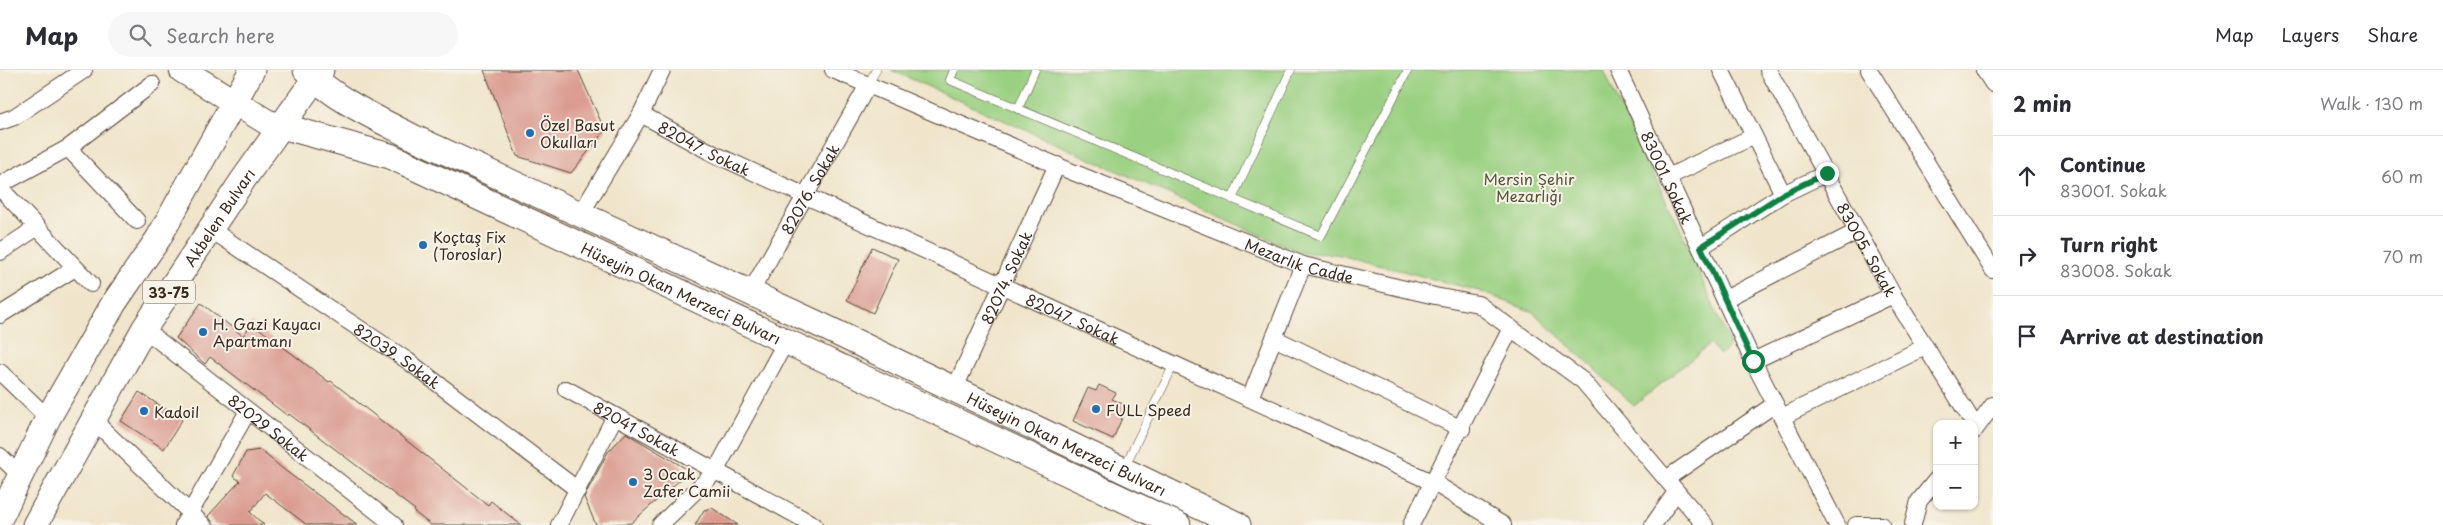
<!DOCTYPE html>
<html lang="en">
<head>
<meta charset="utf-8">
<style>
  :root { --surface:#fff; --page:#f7f7f7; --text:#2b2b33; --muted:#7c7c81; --line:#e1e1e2 }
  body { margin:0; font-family:"Playpen Sans",sans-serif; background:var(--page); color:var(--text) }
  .controls { position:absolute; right:15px; bottom:15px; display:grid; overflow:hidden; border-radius:10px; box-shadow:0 1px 4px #0004 }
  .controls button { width:45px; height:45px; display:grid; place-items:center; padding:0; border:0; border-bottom:1px solid var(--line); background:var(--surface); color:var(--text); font:25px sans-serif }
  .stop { position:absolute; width:15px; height:15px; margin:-11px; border:4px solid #0b8043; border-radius:50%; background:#fff }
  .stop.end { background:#0b8043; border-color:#fff; box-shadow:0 1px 5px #0008 }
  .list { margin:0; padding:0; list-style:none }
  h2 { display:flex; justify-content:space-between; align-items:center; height:65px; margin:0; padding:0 20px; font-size:21px }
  h2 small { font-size:16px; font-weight:400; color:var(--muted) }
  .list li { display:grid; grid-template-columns:32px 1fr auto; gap:15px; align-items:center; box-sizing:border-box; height:80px; padding:0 20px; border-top:1px solid var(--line) }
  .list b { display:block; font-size:19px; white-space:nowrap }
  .list p { margin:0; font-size:16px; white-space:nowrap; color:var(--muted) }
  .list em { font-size:16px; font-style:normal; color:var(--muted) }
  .icon { flex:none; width:28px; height:28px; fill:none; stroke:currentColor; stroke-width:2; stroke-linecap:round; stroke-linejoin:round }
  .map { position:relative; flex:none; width:1993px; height:455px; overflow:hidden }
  header { display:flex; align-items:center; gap:30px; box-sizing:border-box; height:70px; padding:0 25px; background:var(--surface); border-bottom:1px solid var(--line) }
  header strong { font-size:24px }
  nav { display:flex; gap:28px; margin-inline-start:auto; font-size:18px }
  .search { width:350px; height:45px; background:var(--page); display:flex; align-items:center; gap:12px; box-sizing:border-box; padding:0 18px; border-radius:28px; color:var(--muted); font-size:19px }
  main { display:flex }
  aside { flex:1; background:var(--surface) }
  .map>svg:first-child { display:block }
</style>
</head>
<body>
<header>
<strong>Map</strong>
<div class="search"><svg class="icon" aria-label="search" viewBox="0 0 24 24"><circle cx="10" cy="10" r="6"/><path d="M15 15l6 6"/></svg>Search here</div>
<nav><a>Map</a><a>Layers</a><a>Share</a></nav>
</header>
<main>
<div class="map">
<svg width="1993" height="455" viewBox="0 0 1993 455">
  <rect width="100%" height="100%" fill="#f7f3e8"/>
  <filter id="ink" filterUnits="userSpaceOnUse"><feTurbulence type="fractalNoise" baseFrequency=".02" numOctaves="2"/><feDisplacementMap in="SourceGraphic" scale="10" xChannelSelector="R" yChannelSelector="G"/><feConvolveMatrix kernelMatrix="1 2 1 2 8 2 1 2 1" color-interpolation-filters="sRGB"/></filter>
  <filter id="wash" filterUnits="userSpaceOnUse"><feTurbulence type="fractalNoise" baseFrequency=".0096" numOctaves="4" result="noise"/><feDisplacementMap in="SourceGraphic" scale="20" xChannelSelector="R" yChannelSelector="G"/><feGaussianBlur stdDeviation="1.12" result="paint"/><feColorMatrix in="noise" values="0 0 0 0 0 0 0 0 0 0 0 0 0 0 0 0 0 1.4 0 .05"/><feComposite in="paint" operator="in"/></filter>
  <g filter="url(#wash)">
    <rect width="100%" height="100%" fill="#f0e5cb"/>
    <polygon fill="#9ad081" stroke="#6a7d50" points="891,0 1604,0 1617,31 1680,158 1730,275 1720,285 1710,274 1634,336 1533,242 1479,221 1336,184 1301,183"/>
    <g id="blocks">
      <g fill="#da9a8e">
        <polygon points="484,0 578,0 605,61 571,103 517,86"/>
        <polygon points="872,177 898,189 873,243 847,230"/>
        <polygon points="201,233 243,266 252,253 329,312 331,311 488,435 491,431 521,455 431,455 414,442 415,440 289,344 288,346 210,287 205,294 176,268"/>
        <polygon points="1099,315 1116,323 1112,329 1127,336 1113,369 1073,351 1088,318 1096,321"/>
        <polygon points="139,322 182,350 164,379 121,351"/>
        <polygon points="626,363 690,401 631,453 596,455 584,427 608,382"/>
        <polygon points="260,380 283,399 358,455 307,455 265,423 250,442 264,455 215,455 208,446 240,411 233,406 246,382"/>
        <polygon points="712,438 738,455 695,455 704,440"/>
      </g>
    </g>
  </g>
  <g filter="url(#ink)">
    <use href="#blocks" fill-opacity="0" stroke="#564638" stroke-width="1"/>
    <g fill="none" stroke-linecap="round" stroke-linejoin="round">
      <g stroke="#564638" stroke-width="9">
        <g id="lane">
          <polyline points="954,0 950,10 1321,166 1408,0"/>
          <polyline points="868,15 876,0"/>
          <polyline points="1018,39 1035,0"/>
          <polyline points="1232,129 1291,0"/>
          <polyline points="1125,396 1174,294"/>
        </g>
      </g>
      <g stroke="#564638" stroke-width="18">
        <g id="street">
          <path id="s1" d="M833,0L1070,101L1303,195L1435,226L1478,234L1583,311L1705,455"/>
          <path id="s2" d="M1618,0L1753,291L1837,455"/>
          <polyline points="1721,0 1783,124"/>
          <path id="s3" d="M1768,0L1893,225L1974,354"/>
          <polyline points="1869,0 1993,200"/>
          <polyline points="1984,0 1993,14"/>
          <path id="s4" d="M641,44L714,84L1434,413L1503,455"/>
          <polyline points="0,52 14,47 84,0"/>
          <polyline points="68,78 137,151"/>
          <polyline points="1668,107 1754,66"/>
          <polyline points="0,115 68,78 152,14"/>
          <polyline points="0,118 91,214"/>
          <polyline points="580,145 641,44 662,0"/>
          <path id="s5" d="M210,159L408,291L578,420"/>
          <polyline points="1701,177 1783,124 1827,103"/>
          <polyline points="0,182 36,158"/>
          <path id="s6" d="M750,223L868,15"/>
          <polyline points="1725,229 1858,161"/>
          <polyline points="0,245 75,198"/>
          <path id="s7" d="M144,259L394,455"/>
          <polyline points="1274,268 1462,359"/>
          <polyline points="1753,291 1893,225"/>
          <polyline points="0,302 48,348"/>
          <path id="s8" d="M566,319L814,455"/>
          <path id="s9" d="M954,320L1057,95"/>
          <polyline points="1250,328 1303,195"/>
          <polyline points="1782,347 1925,277"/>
          <polyline points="93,350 203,455"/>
          <polyline points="1974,361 1993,335"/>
          <polyline points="0,386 20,405"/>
          <polyline points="1666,409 1775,334"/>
          <polyline points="1913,454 1919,431 1937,409"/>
          <polyline points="183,455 248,341"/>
          <polyline points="559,455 615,346"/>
          <polyline points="660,455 715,402 785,273"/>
          <polyline points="1411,455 1511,258"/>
          <polyline points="1653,455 1674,425"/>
          <polyline points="1856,455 1882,455"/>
        </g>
      </g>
      <g stroke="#564638" stroke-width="27">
        <g id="primary">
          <path id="s10" d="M182,0L267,52L390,86L1178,455"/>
          <path id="s11" d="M306,0C335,30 378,49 415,68L814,252L1238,455"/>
          <polyline points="0,448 48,348 114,233 158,169 252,0"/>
          <path id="s12" d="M35,455L144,259L243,110L321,0"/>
        </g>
      </g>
      <use href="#lane" stroke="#fff" stroke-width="8"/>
      <use href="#street" stroke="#fff" stroke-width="16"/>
      <use href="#primary" stroke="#fff" stroke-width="25"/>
    </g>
  </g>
  <g fill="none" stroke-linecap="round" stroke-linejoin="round" filter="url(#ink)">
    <polyline stroke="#0b8043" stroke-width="6" points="1753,291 1701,177 1783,124 1827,103"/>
  </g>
  <g fill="#1f6fb2" stroke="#f7f3e8" stroke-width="2">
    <circle cx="530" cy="63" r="5"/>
    <circle cx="423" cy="175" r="5"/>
    <circle cx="203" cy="262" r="5"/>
    <circle cx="1096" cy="339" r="5"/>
    <circle cx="144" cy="341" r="5"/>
    <circle cx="633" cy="412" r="5"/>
  </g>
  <g text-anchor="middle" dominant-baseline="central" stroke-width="4" stroke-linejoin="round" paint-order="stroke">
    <rect fill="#f7f3e8" stroke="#73665b" stroke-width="1" x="143" y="210.5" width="52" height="23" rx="4"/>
    <g font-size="14" font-weight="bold" fill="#3b2a1e">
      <text x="169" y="222">33-75</text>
    </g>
    <g font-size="15" fill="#3b2a1e" stroke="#f7f3e8" text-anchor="start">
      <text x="540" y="54">Özel Basut<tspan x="540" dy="17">Okulları</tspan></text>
      <text x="433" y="166">Koçtaş Fix<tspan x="433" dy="17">(Toroslar)</tspan></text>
      <text x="213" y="253">H. Gazi Kayacı<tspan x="213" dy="17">Apartmanı</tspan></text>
      <text x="1106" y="339">FULL Speed</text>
      <text x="154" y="341">Kadoil</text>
      <text x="643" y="403">3 Ocak<tspan x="643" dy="17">Zafer Camii</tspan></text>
    </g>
    <g font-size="15" fill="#3b2a1e" stroke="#f7f3e8">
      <text stroke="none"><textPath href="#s4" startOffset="72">82047. Sokak</textPath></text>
      <text stroke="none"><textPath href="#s2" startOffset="118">83001. Sokak</textPath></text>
      <text stroke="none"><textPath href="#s6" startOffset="120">82076. Sokak</textPath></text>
      <text stroke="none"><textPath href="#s12" startOffset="359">Akbelen Bulvarı</textPath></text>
      <text stroke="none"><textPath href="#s3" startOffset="205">83005. Sokak</textPath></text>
      <text stroke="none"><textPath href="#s1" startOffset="504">Mezarlık Cadde</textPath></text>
      <text stroke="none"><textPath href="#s9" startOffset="124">82074. Sokak</textPath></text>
      <text stroke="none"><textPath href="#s10" startOffset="549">Hüseyin Okan Merzeci Bulvarı</textPath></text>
      <text stroke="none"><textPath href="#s4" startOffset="478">82047. Sokak</textPath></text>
      <text stroke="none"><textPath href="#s5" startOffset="226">82039. Sokak</textPath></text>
      <text stroke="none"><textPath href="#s7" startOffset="159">82029 Sokak</textPath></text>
      <text stroke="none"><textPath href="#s8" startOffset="81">82041 Sokak</textPath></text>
      <text stroke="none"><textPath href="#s11" startOffset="849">Hüseyin Okan Merzeci Bulvarı</textPath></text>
    </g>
    <g font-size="15" fill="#535437" stroke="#f7f3e8">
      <text x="1529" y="108">Mersin Şehir<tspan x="1529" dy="17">Mezarlığı</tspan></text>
    </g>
  </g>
</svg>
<div class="controls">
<button>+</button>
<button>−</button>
</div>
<div class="stop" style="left:1753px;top:291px"></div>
<div class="stop end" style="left:1827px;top:103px"></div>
</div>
<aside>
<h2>2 min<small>Walk · 130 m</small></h2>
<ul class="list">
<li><svg class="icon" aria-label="ahead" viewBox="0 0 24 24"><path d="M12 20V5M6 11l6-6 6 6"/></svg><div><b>Continue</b><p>83001. Sokak</p></div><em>60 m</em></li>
<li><svg class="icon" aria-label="right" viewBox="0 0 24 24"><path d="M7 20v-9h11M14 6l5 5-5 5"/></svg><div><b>Turn right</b><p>83008. Sokak</p></div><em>70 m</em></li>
<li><svg class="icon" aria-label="arrive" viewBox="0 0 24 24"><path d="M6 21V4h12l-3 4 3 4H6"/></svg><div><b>Arrive at destination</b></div></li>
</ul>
</aside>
</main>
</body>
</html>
